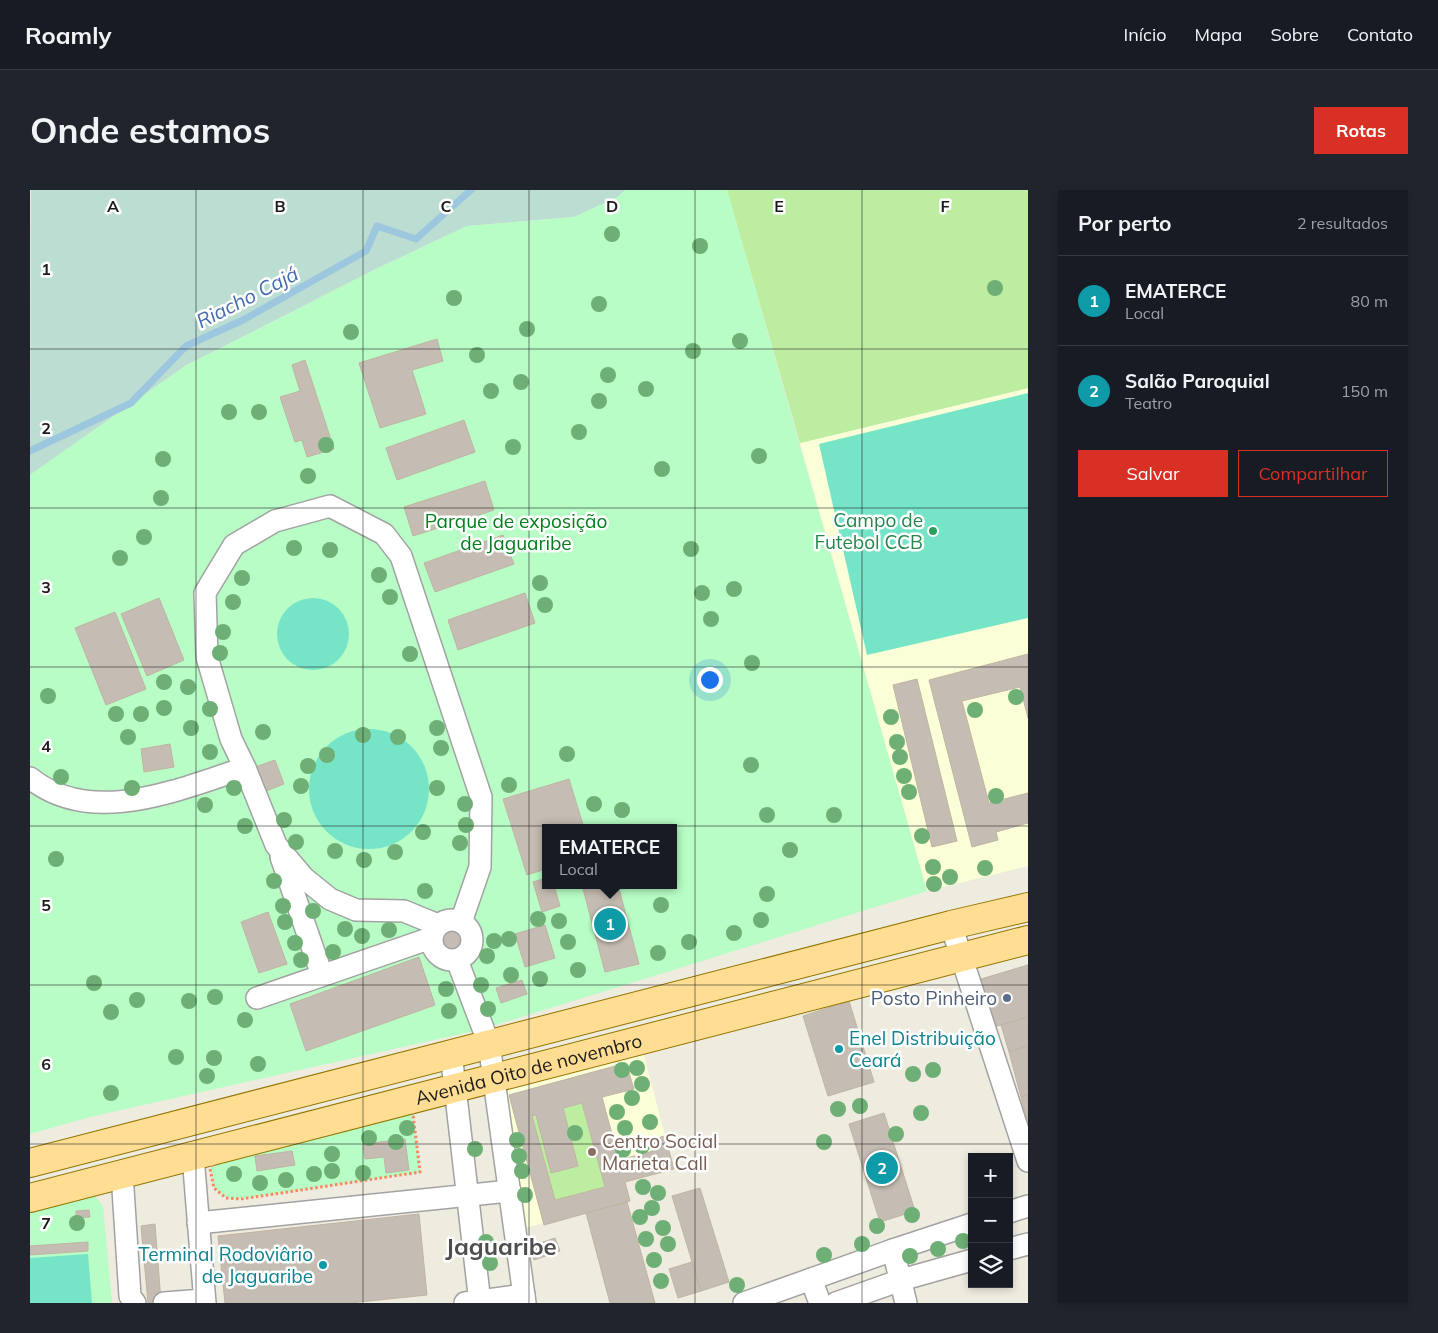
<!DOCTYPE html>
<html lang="pt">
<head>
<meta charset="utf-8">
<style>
  :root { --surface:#171b24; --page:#20242c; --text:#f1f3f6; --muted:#9ea1a6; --line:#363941; --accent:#d93025 }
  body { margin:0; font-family:Mulish,sans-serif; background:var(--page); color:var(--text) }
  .controls { position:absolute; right:15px; bottom:15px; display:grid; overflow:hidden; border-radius:0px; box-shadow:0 2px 8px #0003 }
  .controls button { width:45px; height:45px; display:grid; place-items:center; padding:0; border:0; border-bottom:1px solid var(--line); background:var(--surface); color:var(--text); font:25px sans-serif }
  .you { position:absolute; left:679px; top:489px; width:18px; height:18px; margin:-12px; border:4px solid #fff; border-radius:50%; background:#1a73e8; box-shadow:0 0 0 8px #1a73e833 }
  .badge { display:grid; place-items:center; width:32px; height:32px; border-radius:50%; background:var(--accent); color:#fff; font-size:16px; font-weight:700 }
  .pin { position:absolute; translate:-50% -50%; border:2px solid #fff; box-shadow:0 1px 5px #0006 }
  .popup { position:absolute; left:512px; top:634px; width:135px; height:65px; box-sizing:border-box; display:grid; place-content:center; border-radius:0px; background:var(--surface); filter:drop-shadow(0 1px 4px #0005); font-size:16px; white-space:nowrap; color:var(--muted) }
  .popup b { font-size:19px; color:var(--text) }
  .popup::after { content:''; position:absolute; left:50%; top:100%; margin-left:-10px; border:10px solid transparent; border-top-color:var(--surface) }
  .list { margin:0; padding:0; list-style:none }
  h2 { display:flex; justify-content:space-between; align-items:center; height:65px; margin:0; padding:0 20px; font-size:21px }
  h2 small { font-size:16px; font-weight:400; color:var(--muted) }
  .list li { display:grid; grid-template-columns:32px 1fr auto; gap:15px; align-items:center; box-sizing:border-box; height:90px; padding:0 20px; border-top:1px solid var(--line) }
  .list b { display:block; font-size:19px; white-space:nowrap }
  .list p { margin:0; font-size:16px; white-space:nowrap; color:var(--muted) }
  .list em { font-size:16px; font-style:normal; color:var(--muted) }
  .actions { display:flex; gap:10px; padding:15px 20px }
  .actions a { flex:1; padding:11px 0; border:1px solid var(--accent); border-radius:0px; text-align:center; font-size:18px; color:var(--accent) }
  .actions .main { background:var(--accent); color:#fff }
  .icon { flex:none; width:28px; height:28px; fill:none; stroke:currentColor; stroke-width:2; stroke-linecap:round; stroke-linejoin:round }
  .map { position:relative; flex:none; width:998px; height:1113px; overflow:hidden; border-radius:0px }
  header { display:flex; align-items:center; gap:30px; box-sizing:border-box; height:70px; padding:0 25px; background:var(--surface); border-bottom:1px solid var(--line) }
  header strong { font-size:24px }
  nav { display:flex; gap:28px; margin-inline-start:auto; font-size:18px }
  .intro { display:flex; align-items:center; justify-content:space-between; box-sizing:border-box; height:120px; padding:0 30px }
  h1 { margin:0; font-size:35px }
  .button { padding:12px 22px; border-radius:0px; background:var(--accent); color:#fff; font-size:18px; font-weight:700 }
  main { display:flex; gap:30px; padding:0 30px }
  aside { flex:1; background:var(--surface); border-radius:0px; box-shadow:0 2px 8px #0003 }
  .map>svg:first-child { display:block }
</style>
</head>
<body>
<header>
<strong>Roamly</strong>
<nav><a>Início</a><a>Mapa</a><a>Sobre</a><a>Contato</a></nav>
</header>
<div class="intro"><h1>Onde estamos</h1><a class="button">Rotas</a></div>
<main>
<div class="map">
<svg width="998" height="1113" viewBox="0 0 998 1113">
  <rect width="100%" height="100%" fill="#eeebdf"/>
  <g fill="#faffd7">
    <polygon points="998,198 998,676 897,701 770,253"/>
    <polygon points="613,862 644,979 595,992 600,1011 495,1038 476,903 478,898"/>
  </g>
  <g fill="#bceda0">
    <polygon points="697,0 998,0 998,198 770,253"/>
    <polygon points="552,913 575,997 525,1010 502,926 506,925 521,982 548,976 533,918"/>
  </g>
  <polygon fill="#bbddd2" points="1,0 595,0 588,7 544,27 437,36 346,79 155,176 0,285"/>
  <g fill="#b7fdc5" fill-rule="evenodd">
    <path d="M595,0H697L897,701L453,839L60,927L0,944V285L155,176L346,79L437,36L544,27L588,7ZM516,638H644V695H516Z"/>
    <polygon points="382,916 390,982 211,1009 196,1008 184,998 180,979 185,969"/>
    <polygon points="65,1006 73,1016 82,1113 0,1113 0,1023"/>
  </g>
  <g fill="#76e4c7">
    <polygon points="998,203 998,428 837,465 789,254"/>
    <circle cx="283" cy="444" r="36"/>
    <circle cx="339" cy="599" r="60"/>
    <polygon points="58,1064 62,1113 0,1113 0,1068"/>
  </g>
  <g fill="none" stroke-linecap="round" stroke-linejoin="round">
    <polyline stroke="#9cc7df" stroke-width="7" points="0,261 101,213 156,156 213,130 336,61 347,36 386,49 441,0"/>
  </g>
  <g fill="#c5bdb3" stroke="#c0b3a1" fill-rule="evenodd">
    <polygon points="407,149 413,171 382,180 396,224 350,238 329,173"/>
    <polygon points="275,170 304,259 277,267 272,250 265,252 250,207 270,201 262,175"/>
    <polygon points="434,230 445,262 367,290 356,258"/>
    <polygon points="455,291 464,320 383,346 374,317"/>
    <polygon points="473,345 484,374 405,402 394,373"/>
    <polygon points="495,403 505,433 428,460 418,430"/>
    <polygon points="129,408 154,470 117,486 91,424"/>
    <polygon points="85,422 116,499 76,515 45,438"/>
    <polygon points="998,464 998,528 990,497 932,511 959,613 998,603 998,633 966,642 968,650 942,657 899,490"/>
    <polygon points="887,489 927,651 902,657 863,495"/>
    <polygon points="140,554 144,577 114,582 111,559"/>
    <polygon points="245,570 254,594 231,603 222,578"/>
    <polygon points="539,589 554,638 516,638 516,679 497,685 473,609"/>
    <polygon points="516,688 516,695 524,695 530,716 512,722 503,692"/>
    <polygon points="552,695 588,695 609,774 575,782"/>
    <polygon points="238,722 257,774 229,783 211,732"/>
    <polygon points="515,735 525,768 495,777 485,744"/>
    <circle cx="422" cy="750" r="14"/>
    <polygon points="389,767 405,815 276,861 260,814"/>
    <polygon points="998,775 998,827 964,837 951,789"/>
    <polygon points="492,790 497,804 471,813 466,798"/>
    <polygon points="819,811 844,892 798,906 773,826"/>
    <polygon points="998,827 998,856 979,862 971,835"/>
    <polygon points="998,856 998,905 991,907 979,862"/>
    <path d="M596,873L604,899L572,907L589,970L623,961L619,950L635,946L644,979L595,992L600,1011L514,1035L479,905ZM552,913L575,997L525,1010L502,926L506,925L521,983L548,976L533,918Z"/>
    <polygon points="998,905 998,934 991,907"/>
    <polygon points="854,923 885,1021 850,1032 819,934"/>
    <polygon points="375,949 379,980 356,983 354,967 335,969 333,954"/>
    <polygon points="262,961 265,975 227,981 225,966"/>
    <polygon points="670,998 699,1092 671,1101 642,1006"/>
    <polygon points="597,1012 625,1113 580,1113 556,1023"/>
    <polygon points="59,1020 60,1027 46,1028 46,1021"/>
    <polygon points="389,1024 397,1105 320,1113 195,1113 188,1046"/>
    <polygon points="125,1034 131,1112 118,1113 111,1036"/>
    <polygon points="525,1048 530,1061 504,1070 499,1057"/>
    <polygon points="58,1052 58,1061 0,1065 0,1056"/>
    <polygon points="662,1072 671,1101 648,1108 639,1079"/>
  </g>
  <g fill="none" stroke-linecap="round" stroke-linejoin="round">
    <g stroke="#a2a2a2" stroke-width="24">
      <g id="minor">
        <path d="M0,588C62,638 149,599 215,578"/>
        <polyline points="251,667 292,785"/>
        <circle cx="422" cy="750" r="20"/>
        <polyline points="408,735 374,721 326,720 300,709 274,688 246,655 215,578 201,549 177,467 175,403 204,355 245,331 300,316 354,344 371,366 451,607 450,677 431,732"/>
        <polyline points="921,735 998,971"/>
        <polyline points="427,770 459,854 495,1113"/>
        <polyline points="227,808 401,748"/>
        <polyline points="421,863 450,1113"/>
        <polyline points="163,966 175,1113"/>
        <polyline points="92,984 100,1106 105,1113"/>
        <polyline points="979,1022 998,1016"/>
        <polyline points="168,1033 480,1001"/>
        <polyline points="979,1059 998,1054"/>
        <polyline points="863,1060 876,1113"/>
        <polyline points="781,1089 790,1113"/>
        <polyline points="134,1113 174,1110"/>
        <polyline points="435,1113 494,1105"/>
        <polyline points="714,1113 863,1060 942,1034"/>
        <polyline points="806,1113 871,1090 942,1070"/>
      </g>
    </g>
    <g stroke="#927400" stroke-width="30">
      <g id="major">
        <polyline points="0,973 921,735 998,717"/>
        <path id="s1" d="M0,1008L998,750"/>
      </g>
    </g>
    <polygon stroke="#ff845f" stroke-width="3" stroke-dasharray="2.5 2.5" stroke-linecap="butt" points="382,916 390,982 211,1009 196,1008 184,998 180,979 185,969"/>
    <use href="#minor" stroke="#fff" stroke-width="21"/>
    <use href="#major" stroke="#ffde93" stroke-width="28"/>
  </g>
  <g fill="#6daf74">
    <circle cx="582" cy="44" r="8"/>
    <circle cx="670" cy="56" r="8"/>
    <circle cx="965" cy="98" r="8"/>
    <circle cx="424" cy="108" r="8"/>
    <circle cx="569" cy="114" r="8"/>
    <circle cx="497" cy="139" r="8"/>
    <circle cx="321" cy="142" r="8"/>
    <circle cx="710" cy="151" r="8"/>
    <circle cx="663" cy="161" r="8"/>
    <circle cx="447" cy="165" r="8"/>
    <circle cx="578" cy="185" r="8"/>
    <circle cx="491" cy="192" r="8"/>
    <circle cx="616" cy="199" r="8"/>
    <circle cx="461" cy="201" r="8"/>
    <circle cx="569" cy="211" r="8"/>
    <circle cx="199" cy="222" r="8"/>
    <circle cx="229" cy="222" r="8"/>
    <circle cx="549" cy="242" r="8"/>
    <circle cx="296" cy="255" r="8"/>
    <circle cx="483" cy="257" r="8"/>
    <circle cx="729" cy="266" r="8"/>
    <circle cx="133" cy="269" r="8"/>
    <circle cx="632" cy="279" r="8"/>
    <circle cx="278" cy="286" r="8"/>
    <circle cx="131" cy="308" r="8"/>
    <circle cx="114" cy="347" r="8"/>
    <circle cx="264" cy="358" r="8"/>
    <circle cx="661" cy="359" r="8"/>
    <circle cx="300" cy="360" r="8"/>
    <circle cx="90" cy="368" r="8"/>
    <circle cx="349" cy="385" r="8"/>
    <circle cx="212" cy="388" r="8"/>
    <circle cx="510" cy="393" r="8"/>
    <circle cx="704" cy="399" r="8"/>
    <circle cx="672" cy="403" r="8"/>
    <circle cx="360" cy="407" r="8"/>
    <circle cx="203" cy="412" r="8"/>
    <circle cx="515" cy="415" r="8"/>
    <circle cx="681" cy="429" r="8"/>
    <circle cx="193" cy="442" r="8"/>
    <circle cx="190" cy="463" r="8"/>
    <circle cx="380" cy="464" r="8"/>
    <circle cx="722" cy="473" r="8"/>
    <circle cx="134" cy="492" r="8"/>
    <circle cx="158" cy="497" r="8"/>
    <circle cx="18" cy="506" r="8"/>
    <circle cx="986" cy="507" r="8"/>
    <circle cx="134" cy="518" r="8"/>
    <circle cx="180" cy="519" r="8"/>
    <circle cx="945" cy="520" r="8"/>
    <circle cx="86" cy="524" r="8"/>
    <circle cx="111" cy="524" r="8"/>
    <circle cx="861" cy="527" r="8"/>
    <circle cx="161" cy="538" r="8"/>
    <circle cx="407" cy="538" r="8"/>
    <circle cx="233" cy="542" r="8"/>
    <circle cx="333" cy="545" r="8"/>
    <circle cx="98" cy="547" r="8"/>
    <circle cx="368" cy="547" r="8"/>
    <circle cx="867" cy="552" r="8"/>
    <circle cx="411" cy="558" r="8"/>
    <circle cx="180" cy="562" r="8"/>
    <circle cx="537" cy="564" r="8"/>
    <circle cx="297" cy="565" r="8"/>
    <circle cx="870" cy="567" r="8"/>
    <circle cx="721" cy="575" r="8"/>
    <circle cx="278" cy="576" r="8"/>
    <circle cx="874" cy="586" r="8"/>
    <circle cx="31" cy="587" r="8"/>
    <circle cx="479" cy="595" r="8"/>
    <circle cx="271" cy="596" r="8"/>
    <circle cx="102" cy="598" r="8"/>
    <circle cx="204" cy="598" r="8"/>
    <circle cx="407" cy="598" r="8"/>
    <circle cx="879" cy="602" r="8"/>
    <circle cx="966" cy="606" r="8"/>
    <circle cx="435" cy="614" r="8"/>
    <circle cx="564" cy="614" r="8"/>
    <circle cx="175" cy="615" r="8"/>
    <circle cx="592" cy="620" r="8"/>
    <circle cx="737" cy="625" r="8"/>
    <circle cx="804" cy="625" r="8"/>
    <circle cx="254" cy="630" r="8"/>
    <circle cx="436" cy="635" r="8"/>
    <circle cx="215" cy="636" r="8"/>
    <circle cx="393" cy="642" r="8"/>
    <circle cx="892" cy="646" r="8"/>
    <circle cx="266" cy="652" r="8"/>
    <circle cx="430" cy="653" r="8"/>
    <circle cx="760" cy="660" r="8"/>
    <circle cx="305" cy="661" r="8"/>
    <circle cx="365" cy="662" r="8"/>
    <circle cx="26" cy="669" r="8"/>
    <circle cx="334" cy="670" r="8"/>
    <circle cx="903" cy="677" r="8"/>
    <circle cx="955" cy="678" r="8"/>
    <circle cx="920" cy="687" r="8"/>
    <circle cx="244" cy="691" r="8"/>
    <circle cx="904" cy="694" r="8"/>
    <circle cx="395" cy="701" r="8"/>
    <circle cx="737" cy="704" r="8"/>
    <circle cx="631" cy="715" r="8"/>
    <circle cx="253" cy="716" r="8"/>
    <circle cx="283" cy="721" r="8"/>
    <circle cx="508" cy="729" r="8"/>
    <circle cx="731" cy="730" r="8"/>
    <circle cx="529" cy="731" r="8"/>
    <circle cx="255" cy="732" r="8"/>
    <circle cx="315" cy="739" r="8"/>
    <circle cx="359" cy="740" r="8"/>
    <circle cx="704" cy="743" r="8"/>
    <circle cx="332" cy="746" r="8"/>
    <circle cx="479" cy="749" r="8"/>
    <circle cx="464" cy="751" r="8"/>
    <circle cx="538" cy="752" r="8"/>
    <circle cx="659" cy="752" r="8"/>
    <circle cx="265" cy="753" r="8"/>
    <circle cx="303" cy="762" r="8"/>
    <circle cx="628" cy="763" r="8"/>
    <circle cx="457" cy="766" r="8"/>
    <circle cx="271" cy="770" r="8"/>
    <circle cx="548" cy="780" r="8"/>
    <circle cx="481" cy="785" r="8"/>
    <circle cx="510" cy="789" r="8"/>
    <circle cx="64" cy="793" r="8"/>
    <circle cx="451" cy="795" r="8"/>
    <circle cx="416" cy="799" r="8"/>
    <circle cx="185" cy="807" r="8"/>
    <circle cx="107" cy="810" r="8"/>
    <circle cx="159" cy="811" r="8"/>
    <circle cx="458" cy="819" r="8"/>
    <circle cx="419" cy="821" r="8"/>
    <circle cx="81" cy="822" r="8"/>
    <circle cx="215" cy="830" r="8"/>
    <circle cx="146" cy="867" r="8"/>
    <circle cx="184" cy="868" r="8"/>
    <circle cx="228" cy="874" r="8"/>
    <circle cx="607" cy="878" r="8"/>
    <circle cx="592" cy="880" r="8"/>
    <circle cx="903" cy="880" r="8"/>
    <circle cx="883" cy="884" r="8"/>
    <circle cx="177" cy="886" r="8"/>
    <circle cx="612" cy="894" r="8"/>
    <circle cx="81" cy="903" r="8"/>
    <circle cx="602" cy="908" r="8"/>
    <circle cx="830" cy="916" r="8"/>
    <circle cx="808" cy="919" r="8"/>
    <circle cx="587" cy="922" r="8"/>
    <circle cx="891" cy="923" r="8"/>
    <circle cx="620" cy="932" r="8"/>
    <circle cx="377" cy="938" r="8"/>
    <circle cx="595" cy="938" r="8"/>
    <circle cx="545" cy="943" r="8"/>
    <circle cx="866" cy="944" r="8"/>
    <circle cx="339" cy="948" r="8"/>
    <circle cx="487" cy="950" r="8"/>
    <circle cx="366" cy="952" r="8"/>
    <circle cx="794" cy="952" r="8"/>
    <circle cx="612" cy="956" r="8"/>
    <circle cx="445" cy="959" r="8"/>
    <circle cx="593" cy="960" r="8"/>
    <circle cx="302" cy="964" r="8"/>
    <circle cx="489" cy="966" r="8"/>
    <circle cx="302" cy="981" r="8"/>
    <circle cx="492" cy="981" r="8"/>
    <circle cx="333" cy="983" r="8"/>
    <circle cx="204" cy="984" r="8"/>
    <circle cx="284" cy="984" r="8"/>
    <circle cx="256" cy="990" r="8"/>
    <circle cx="230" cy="993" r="8"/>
    <circle cx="613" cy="997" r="8"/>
    <circle cx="628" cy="1003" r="8"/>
    <circle cx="495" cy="1005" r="8"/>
    <circle cx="622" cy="1018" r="8"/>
    <circle cx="882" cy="1025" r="8"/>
    <circle cx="610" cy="1027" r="8"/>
    <circle cx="47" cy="1033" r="8"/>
    <circle cx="847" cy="1036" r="8"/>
    <circle cx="633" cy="1038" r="8"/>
    <circle cx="616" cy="1049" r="8"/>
    <circle cx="933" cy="1051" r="8"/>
    <circle cx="456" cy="1052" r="8"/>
    <circle cx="638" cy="1054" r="8"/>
    <circle cx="832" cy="1054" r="8"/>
    <circle cx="908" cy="1059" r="8"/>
    <circle cx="794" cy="1065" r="8"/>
    <circle cx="880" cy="1066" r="8"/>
    <circle cx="624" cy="1070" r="8"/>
    <circle cx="460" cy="1073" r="8"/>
    <circle cx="631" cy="1091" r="8"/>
    <circle cx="707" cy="1095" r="8"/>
  </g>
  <path fill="none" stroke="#1b1b1b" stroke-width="1" stroke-opacity="0.55" d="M166,0V1113M333,0V1113M499,0V1113M665,0V1113M832,0V1113M0,159H998M0,318H998M0,477H998M0,636H998M0,795H998M0,954H998"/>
  <circle fill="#2e9e5b" stroke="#fff" stroke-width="2" cx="903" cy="341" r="5"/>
  <circle fill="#5c6f8a" stroke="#fff" stroke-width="2" cx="977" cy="808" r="5"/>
  <g fill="#0f9aa8" stroke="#fff" stroke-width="2">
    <circle cx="809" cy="859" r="5"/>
    <circle cx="293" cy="1075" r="5"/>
  </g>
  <circle fill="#8d6e63" stroke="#fff" stroke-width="2" cx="562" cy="962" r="5"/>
  <g text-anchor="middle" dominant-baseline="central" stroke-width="5" stroke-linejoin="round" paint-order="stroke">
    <g font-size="19" fill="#27864d" stroke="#fff" text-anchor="end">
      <text x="893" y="330">Campo de<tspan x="893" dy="22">Futebol CCB</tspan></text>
    </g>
    <g font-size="19" fill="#047e1d" stroke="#fff">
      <text x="486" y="331">Parque de exposição<tspan x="486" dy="22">de Jaguaribe</tspan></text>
    </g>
    <g font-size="19" fill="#4e5e75" stroke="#fff" text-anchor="end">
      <text x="967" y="808">Posto Pinheiro</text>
    </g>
    <g font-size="19" fill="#0d838f" stroke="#fff" text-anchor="start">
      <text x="819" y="848">Enel Distribuição<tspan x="819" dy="22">Ceará</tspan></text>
      <text x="283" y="1064" text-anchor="end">Terminal Rodoviârio<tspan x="283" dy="22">de Jaguaribe</tspan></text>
    </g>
    <g font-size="19" fill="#1b1b1b" stroke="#fff">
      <text stroke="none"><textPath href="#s1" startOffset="515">Avenida Oito de novembro</textPath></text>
    </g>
    <g font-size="19" fill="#785e54" stroke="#fff" text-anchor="start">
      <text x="572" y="951">Centro Social<tspan x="572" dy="22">Marieta Call</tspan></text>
    </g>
    <g font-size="20" font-style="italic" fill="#426bb0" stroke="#fff">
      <text transform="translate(217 107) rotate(-27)">Riacho Cajá</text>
    </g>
    <g font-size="24" font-weight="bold" fill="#4e4e4e" stroke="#fff">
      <text x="471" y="1056">Jaguaribe</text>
    </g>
  </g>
  <g font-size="16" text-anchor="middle" font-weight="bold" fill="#1b1b1b" stroke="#fff" stroke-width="5" stroke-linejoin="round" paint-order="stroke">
    <text x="83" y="22">A</text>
    <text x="250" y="22">B</text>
    <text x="416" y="22">C</text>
    <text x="582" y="22">D</text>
    <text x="749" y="22">E</text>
    <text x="915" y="22">F</text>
    <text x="16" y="85">1</text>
    <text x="16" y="244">2</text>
    <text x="16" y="403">3</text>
    <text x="16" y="562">4</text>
    <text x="16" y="721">5</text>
    <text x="16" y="880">6</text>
    <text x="16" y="1039">7</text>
  </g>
</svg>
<div class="controls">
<button>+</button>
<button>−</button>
<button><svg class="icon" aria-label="layers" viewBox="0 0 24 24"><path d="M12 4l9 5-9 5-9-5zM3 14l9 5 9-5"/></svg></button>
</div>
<div class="you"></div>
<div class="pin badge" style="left:580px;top:734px;background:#0f9aa8">1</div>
<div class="popup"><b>EMATERCE</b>Local</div>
<div class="pin badge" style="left:852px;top:978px;background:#0f9aa8">2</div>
</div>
<aside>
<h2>Por perto<small>2 resultados</small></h2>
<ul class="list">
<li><span class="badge" style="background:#0f9aa8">1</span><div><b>EMATERCE</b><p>Local</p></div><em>80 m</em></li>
<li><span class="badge" style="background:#0f9aa8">2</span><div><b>Salão Paroquial</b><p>Teatro</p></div><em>150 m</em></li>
</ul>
<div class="actions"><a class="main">Salvar</a><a>Compartilhar</a></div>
</aside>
</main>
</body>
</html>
